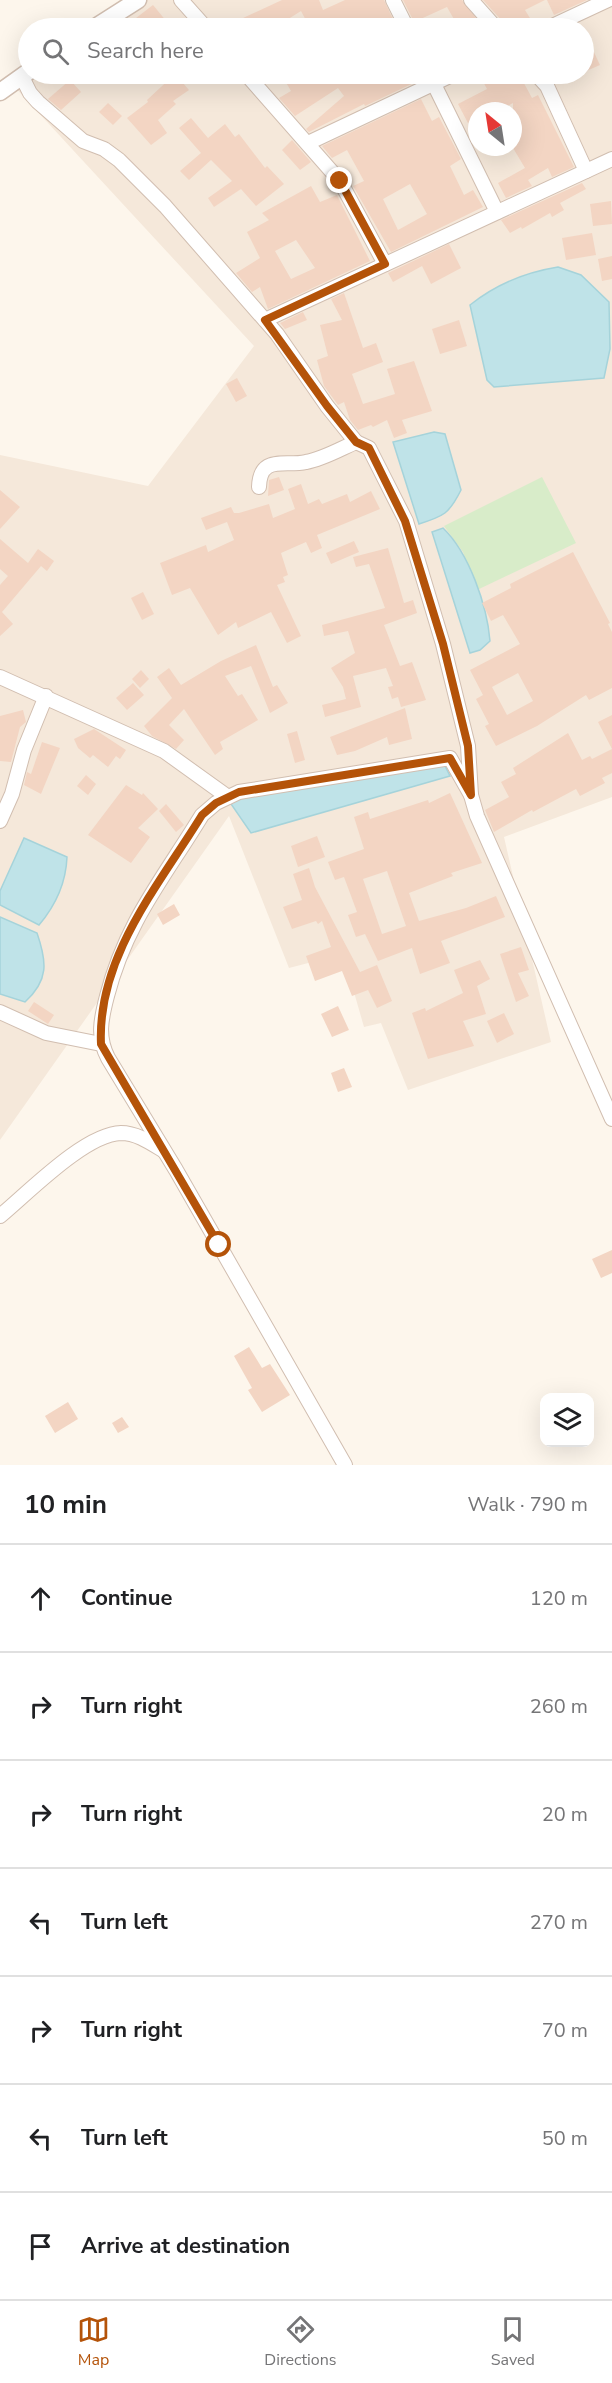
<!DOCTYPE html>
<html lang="en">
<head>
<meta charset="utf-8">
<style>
  :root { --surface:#fff; --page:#f2f2f2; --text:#202124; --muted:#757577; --line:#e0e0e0; --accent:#b45309 }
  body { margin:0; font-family:"Nunito Sans",sans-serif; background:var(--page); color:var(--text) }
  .controls { position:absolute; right:18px; bottom:18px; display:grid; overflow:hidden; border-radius:12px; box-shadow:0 6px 24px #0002 }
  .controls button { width:54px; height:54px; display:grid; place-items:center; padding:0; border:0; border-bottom:2px solid var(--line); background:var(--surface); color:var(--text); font:30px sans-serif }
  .compass { position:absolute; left:468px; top:102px; width:54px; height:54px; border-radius:50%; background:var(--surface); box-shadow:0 6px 24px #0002; rotate:330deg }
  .stop { position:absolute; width:18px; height:18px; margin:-14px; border:4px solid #b45309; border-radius:50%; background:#fff }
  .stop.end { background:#b45309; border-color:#fff; box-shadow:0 2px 6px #0008 }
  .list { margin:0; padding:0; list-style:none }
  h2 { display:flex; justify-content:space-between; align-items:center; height:78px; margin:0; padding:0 24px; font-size:26px }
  h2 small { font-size:20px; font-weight:400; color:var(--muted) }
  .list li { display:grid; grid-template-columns:39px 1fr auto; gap:18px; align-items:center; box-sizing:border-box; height:108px; padding:0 24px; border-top:2px solid var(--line) }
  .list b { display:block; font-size:22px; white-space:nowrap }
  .list em { font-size:20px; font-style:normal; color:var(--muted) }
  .icon { flex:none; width:33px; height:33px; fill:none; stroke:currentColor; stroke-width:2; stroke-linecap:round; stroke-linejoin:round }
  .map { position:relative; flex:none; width:612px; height:1465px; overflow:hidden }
  .search { position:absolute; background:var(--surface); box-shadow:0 6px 24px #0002; left:18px; right:18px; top:18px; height:66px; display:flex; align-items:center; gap:15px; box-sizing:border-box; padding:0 21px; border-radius:33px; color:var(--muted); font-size:22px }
  .sheet { height:834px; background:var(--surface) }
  nav { display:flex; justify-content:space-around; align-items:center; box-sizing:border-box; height:84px; border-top:2px solid var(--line); background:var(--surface); font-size:16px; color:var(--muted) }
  nav a { display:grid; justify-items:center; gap:3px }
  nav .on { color:var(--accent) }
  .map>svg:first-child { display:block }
</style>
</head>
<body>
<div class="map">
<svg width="612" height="1465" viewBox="0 0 612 1465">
  <rect width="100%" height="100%" fill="#fdf6ec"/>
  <path fill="#f5e8da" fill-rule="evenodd" d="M120,0H612V797L504,837L551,1042L408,1090L381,1023L364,1027L343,954L289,968L229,816L0,1140V455L148,486L254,346L12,84L28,74H584V28H83ZM477,111H513V147H477Z"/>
  <polygon fill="#d8ecc9" points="542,477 576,543 477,590 463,552 444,526"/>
  <g fill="#bfe3e8" stroke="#a5d3da" stroke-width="1.5">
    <path d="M558,267L581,275L609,302L610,349L604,378L494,387L487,380L470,305C495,285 527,272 558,267Z"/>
    <path d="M434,432L445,434L461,490C449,514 444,516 419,524L393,442Z"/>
    <path d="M443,528C469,553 487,605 490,641L480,650L470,653L432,532Z"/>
    <polygon points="444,764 450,776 251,833 231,804 238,798"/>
    <path d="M24,838L67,857C66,883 56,905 39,925L0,905V891Z"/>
    <path d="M0,917L37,933C47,962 49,980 25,1002L0,994Z"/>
  </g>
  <g fill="#f3d5c3" fill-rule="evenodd">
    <polygon points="282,0 319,0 323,10 345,0 384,0 397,28 310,28 301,11 274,28 249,28 243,18"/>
    <polygon points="403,0 462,0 480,23 470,28 459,28 447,7 414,22"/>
    <polygon points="483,0 545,0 525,10 536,28 505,28 503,22"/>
    <polygon points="547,0 587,0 554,15"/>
    <polygon points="153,5 167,22 159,28 123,28"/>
    <polygon points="584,31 600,65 584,72"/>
    <polygon points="175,74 189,90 173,101 176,104 158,120 167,133 151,145 127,118 148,102 147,100"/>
    <polygon points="281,74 420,74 422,79 365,106 364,104 309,132 306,129 344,96 338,88 295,116 279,98 291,91"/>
    <polygon points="479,74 519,74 532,98 538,95 574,167 552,177 548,168 528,180 532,186 506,198 498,183 525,168 513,148 513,103 498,111 477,111 477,118 468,123 458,104 487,89"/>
    <polygon points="70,80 81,92 61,110 48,99"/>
    <path d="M421,99L432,121L439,117L461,159L450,166L464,195L473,190L483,207L391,252L353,186L364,181L347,150L332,158L322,146ZM410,184L427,214L398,230L383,199Z"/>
    <polygon points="108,103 122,116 113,125 99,112"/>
    <polygon points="191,118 208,138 225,124 235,137 239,134 265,168 267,166 284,184 256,206 241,189 214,207 208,198 232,181 211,160 189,180 180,171 201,153 179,128"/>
    <polygon points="292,140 311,162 300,170 282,150"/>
    <polygon points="582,183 586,189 560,203 564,210 552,217 550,213 522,229 521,227 510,233 501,220"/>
    <path d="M311,186L320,202L337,195L370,261L268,309L260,287L252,292L236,273L260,258L247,232L269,220L262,213ZM296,240L315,268L291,279L275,251Z"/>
    <polygon points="611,201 612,224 593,226 590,204"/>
    <polygon points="592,233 596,255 566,260 562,238"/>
    <polygon points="449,244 461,268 431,284 422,266 393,282 388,273"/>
    <polygon points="612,256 612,279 602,281 598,259"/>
    <polygon points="344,293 363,348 376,343 383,362 352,374 363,404 395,394 387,369 414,361 432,411 402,420 407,433 394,438 387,420 373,427 371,425 358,430 350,420 344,402 338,405 324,386 317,360 328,356 320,325 342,320 331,299"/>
    <polygon points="303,312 307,320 285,329 280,323"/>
    <polygon points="459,320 467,346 440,354 432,329"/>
    <polygon points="237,378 247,396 236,402 226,384"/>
    <polygon points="279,477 284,490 268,496 269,480"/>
    <polygon points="301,484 308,504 319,499 322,504 347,494 350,502 371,491 380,509 317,535 322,548 311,553 306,542 281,553 288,575 283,577 285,582 277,585 301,636 287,643 271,612 238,628 236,622 218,635 190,588 172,595 160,563 206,545 208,552 234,540 227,522 206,530 201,518 231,507 234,513 239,513 269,504 273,518 295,509 288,489"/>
    <polygon points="0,490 20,507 0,529"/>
    <polygon points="0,539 28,563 38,549 54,561 47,571 41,566 2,612 13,624 0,636 0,585 8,576 0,569"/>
    <polygon points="354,541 359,552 331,564 326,553"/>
    <polygon points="388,548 404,603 413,600 417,613 384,625 400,666 412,662 426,700 401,707 398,697 392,699 388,687 393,686 386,668 353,676 361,707 325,717 322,705 346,699 343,687 331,668 355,653 348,631 324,636 322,625 385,608 369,564 356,567 353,557"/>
    <path d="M573,552L610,623L608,624L612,632V688L589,700L586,695L537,726L496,746L485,726L489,724L476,699L483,695L470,670L520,644L503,615L491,621L482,603L511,588L510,584ZM518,673L533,701L507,715L492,687Z"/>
    <polygon points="143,592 154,614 142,620 131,598"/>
    <polygon points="256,645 273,687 277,685 288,703 270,713 251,666 225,676 238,696 242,694 258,720 220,742 223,749 215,755 184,709 169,725 184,740 176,749 152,736 144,726 172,698 157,677 169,668 181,685 221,661"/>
    <polygon points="141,670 149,679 140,688 132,679"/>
    <polygon points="133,683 144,695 127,710 116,698"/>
    <polygon points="405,708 412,739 389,745 387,737 355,751 337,755 330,737"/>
    <polygon points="23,710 26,722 20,727 11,762 0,761 0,716"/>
    <polygon points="612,715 612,773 602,778 605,783 580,796 576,789 533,812 532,810 494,832 485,810 509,797 501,782 516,774 513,768 568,733 582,760 590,756 592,759 612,749 598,722"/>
    <polygon points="94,729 126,750 120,759 116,756 108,767 93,755 90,758 78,748 74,739"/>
    <polygon points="297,731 305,760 295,763 287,734"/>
    <polygon points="42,742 60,748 41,794 24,785 27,772 31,774"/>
    <polygon points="86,775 96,784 88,795 77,786"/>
    <polygon points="126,785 142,795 143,793 158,809 138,828 150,837 131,863 88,835"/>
    <path d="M450,793L482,863L451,873L453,876L409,893L419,921L466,908L496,896L505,917L441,941L450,963L420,974L412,948L378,961L365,934L356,937L348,915L357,912L344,877L335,880L328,862L364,849L354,817L368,812L370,819L428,800L429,803ZM387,871L406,926L382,934L363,879Z"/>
    <polygon points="166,804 184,825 176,832 159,811"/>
    <polygon points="317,836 325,857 298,867 291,846"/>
    <polygon points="309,868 315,887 360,972 377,965 392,1001 377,1008 368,990 352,996 342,971 315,981 306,956 331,947 322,921 318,924 316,921 292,929 283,907 302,900 293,874"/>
    <polygon points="174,904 180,915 163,925 157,914"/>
    <polygon points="521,947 529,970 518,973 529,996 516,1002 500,954"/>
    <polygon points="480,960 490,979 477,986 486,1014 463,1021 474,1046 428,1059 412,1013 425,1008 426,1011 463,993 454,970"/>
    <polygon points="34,1002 54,1015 48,1024 28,1011"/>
    <polygon points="338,1006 349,1030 332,1037 321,1014"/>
    <polygon points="504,1013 514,1034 497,1043 487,1021"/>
    <polygon points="344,1068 352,1087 338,1092 331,1073"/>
    <polygon points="612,1250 612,1273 601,1278 592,1259"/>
    <polygon points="249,1347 262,1368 270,1364 290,1395 262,1412 248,1390 252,1388 234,1356"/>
    <polygon points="68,1402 78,1419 55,1433 45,1416"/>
    <polygon points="122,1417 129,1427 118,1433 112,1423"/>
  </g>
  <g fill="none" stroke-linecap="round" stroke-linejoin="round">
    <g stroke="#d1beb0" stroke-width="16">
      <g id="minor">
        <polyline points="181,0 206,28"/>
        <polyline points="393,0 407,28"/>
        <polyline points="471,0 496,28"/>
        <polyline points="548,28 608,0"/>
        <polyline points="246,74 340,181 385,264"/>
        <polyline points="429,74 497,212"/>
        <polyline points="536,74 547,86 586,171"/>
        <path d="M22,77L30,93L38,102L83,141L104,149L119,160L165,206L277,334L327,406L356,442C340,449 323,459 306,462C285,467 260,454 259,487"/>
        <polyline points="308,143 454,74"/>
        <polyline points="265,320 612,159"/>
        <polyline points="356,442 369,448 406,521 443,644 468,746 471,795 477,816 612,1119"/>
        <polyline points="0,677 164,751 228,797"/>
        <polyline points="0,821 12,794 24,750 46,696"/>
        <polyline points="0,1012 46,1033 101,1044"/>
        <path d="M0,1216C29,1192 85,1134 121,1133C137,1133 151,1143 164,1151"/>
        <path d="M345,1465L176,1170L108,1058C97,1037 101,1019 107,996C126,922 163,879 202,815L216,803L239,792L450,758L471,795"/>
      </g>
    </g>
    <g stroke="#d1beb0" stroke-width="19">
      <g id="tertiary">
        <polyline points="94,28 138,0"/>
        <polyline points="0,92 28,72"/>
      </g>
    </g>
    <use href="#minor" stroke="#fff" stroke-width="14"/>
    <use href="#tertiary" stroke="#fff" stroke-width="16"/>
  </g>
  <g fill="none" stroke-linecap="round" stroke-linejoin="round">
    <path stroke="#b45309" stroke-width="8" d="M219,1245L101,1044C97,957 159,885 202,815L216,803L239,792L450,758L471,795L468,746L443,644L405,521L369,448L356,442L327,406L265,320L385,264L340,181"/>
  </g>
</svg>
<div class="controls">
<button><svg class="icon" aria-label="layers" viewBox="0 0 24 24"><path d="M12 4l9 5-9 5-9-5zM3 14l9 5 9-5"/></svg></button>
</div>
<svg class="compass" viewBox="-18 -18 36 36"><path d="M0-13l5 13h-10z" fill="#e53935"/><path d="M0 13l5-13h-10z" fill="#757577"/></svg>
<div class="stop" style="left:219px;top:1245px"></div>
<div class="stop end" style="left:340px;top:181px"></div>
<div class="search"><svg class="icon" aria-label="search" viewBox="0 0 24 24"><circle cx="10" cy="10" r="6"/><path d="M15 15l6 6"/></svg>Search here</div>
</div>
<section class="sheet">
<h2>10 min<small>Walk · 790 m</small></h2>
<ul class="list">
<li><svg class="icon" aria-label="ahead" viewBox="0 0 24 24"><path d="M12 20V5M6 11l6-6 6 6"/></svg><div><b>Continue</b></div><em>120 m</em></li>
<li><svg class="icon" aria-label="right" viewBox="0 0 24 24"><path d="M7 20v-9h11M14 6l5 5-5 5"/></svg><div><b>Turn right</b></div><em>260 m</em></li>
<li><svg class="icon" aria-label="right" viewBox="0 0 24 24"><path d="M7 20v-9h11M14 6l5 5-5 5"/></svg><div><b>Turn right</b></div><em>20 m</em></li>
<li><svg class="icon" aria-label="left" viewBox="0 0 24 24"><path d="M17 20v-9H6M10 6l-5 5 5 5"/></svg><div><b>Turn left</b></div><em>270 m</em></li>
<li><svg class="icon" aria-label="right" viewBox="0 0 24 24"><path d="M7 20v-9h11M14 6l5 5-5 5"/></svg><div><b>Turn right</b></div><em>70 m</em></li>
<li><svg class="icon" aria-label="left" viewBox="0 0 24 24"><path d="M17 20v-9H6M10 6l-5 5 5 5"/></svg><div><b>Turn left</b></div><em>50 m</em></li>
<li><svg class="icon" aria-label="arrive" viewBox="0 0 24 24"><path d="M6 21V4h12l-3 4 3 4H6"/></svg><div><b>Arrive at destination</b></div></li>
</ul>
</section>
<nav>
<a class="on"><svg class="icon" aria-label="map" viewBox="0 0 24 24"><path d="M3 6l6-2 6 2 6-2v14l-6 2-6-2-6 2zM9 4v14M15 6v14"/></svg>Map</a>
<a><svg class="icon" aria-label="directions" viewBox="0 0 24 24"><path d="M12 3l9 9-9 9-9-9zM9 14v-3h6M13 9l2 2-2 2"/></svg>Directions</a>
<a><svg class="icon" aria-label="saved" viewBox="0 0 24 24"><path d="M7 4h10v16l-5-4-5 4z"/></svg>Saved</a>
</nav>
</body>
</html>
